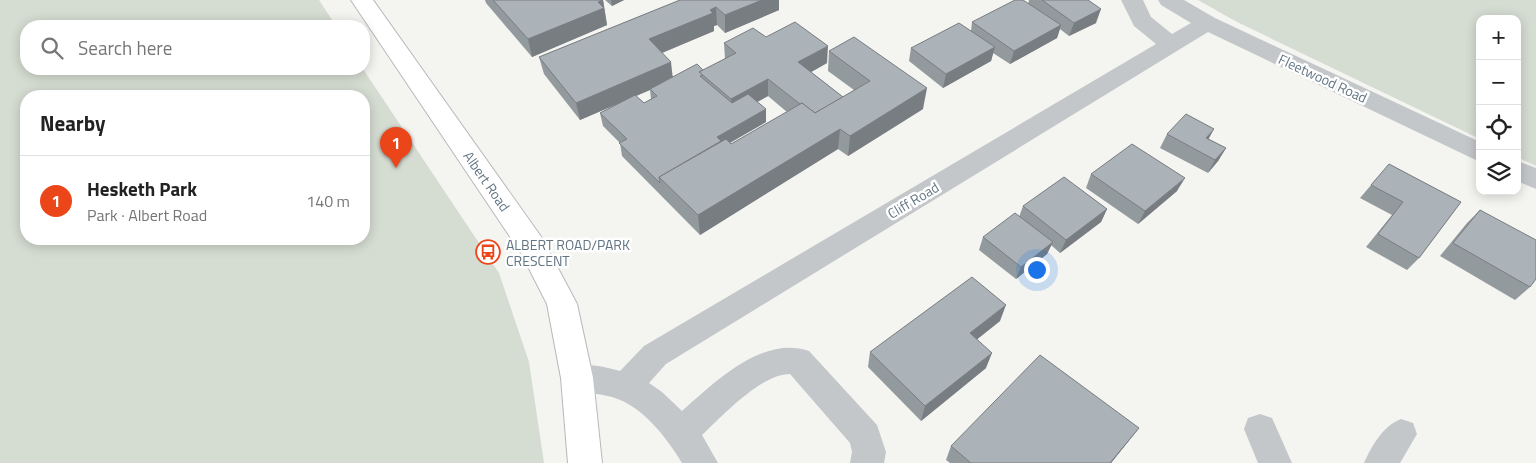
<!DOCTYPE html>
<html lang="en">
<head>
<meta charset="utf-8">
<style>
  :root { --surface:#fff; --page:#f6f6f6; --text:#222; --muted:#767676; --line:#e0e0e0; --accent:#eb4619 }
  body { margin:0; font-family:"Titillium Web",sans-serif; background:var(--page); color:var(--text) }
  .controls { position:absolute; right:15px; top:15px; display:grid; overflow:hidden; border-radius:10px; box-shadow:0 2px 12px #0003 }
  .controls button { width:45px; height:45px; display:grid; place-items:center; padding:0; border:0; border-bottom:1px solid var(--line); background:var(--surface); color:var(--text); font:25px sans-serif }
  .you { position:absolute; left:1036px; top:269px; width:18px; height:18px; margin:-12px; border:4px solid #fff; border-radius:50%; background:#1a73e8; box-shadow:0 0 0 8px #1a73e833 }
  .badge { display:grid; place-items:center; width:32px; height:32px; border-radius:50%; background:var(--accent); color:#fff; font-size:16px; font-weight:700 }
  .pin { position:absolute; translate:-50% -41px; filter:drop-shadow(0 1px 2px #0008) }
  .pin::after { content:''; position:absolute; top:26px; width:18px; height:15px; background:inherit; clip-path:polygon(0 0,100% 0,50% 100%) }
  .list { margin:0; padding:0; list-style:none }
  h2 { display:flex; justify-content:space-between; align-items:center; height:65px; margin:0; padding:0 20px; font-size:21px }
  h2 small { font-size:16px; font-weight:400; color:var(--muted) }
  .list li { display:grid; grid-template-columns:32px 1fr auto; gap:15px; align-items:center; box-sizing:border-box; height:90px; padding:0 20px; border-top:1px solid var(--line) }
  .list b { display:block; font-size:19px; white-space:nowrap }
  .list p { margin:0; font-size:16px; white-space:nowrap; color:var(--muted) }
  .list em { font-size:16px; font-style:normal; color:var(--muted) }
  .icon { flex:none; width:28px; height:28px; fill:none; stroke:currentColor; stroke-width:2; stroke-linecap:round; stroke-linejoin:round }
  .map { position:relative; flex:none; width:1536px; height:463px; overflow:hidden }
  .search { position:absolute; background:var(--surface); box-shadow:0 2px 12px #0003; left:20px; top:20px; width:350px; height:55px; display:flex; align-items:center; gap:12px; box-sizing:border-box; padding:0 18px; border-radius:20px; color:var(--muted); font-size:19px }
  .panel { position:absolute; background:var(--surface); box-shadow:0 2px 12px #0003; left:20px; top:90px; width:350px; height:155px; border-radius:20px }
  .map>svg:first-child { display:block }
</style>
</head>
<body>
<div class="map">
<svg width="1536" height="463" viewBox="0 0 1536 463">
  <rect width="100%" height="100%" fill="#f4f4f0"/>
  <g fill="#d5dcd1" fill-rule="evenodd">
    <path d="M0,0H319L336,26H26V69H363L499,273L529,362L544,463H0ZM26,96H364V239H26Z"/>
    <polygon points="1198,0 1536,0 1536,166 1517,157 1517,19 1480,19 1480,139 1237,22"/>
  </g>
  <g fill="none" stroke-linecap="round" stroke-linejoin="round">
    <g stroke="#b6b9bc" stroke-width="2">
      <polygon id="highway" points="351,0 373,0 542,238 577,304 593,378 602,463 568,463 561,378 547,304 521,253"/>
    </g>
    <g fill="#c4c7ca" fill-rule="evenodd">
      <path d="M1121,0H1143L1151,17L1172,34L1191,23L1161,5L1158,0H1184L1215,18L1480,142V162L1208,32L666,364L649,383L662,392L682,411C715,382 762,335 809,351L877,425L886,452L884,463H850L852,452L850,443L790,374C761,374 722,416 702,435L718,463H682C666,437 643,406 612,397C597,393 581,393 566,388L561,378L566,368C584,362 602,366 620,371L644,346L1156,44L1134,26Z"/>
      <polygon points="1517,161 1536,168 1536,189 1517,181"/>
      <polygon points="1260,414 1272,418 1292,463 1258,463 1244,429 1248,418"/>
      <path d="M1401,419L1413,423L1417,434L1400,463H1364C1372,445 1383,426 1401,419Z"/>
    </g>
    <use href="#highway" fill="#fff" fill-rule="evenodd"/>
  </g>
  <g fill="#939a9e" fill-rule="evenodd">
    <polygon points="485,0 603,0 607,25 532,57 486,3"/>
    <polygon points="605,0 624,0 612,6"/>
    <path d="M680,0H779V10L725,33L717,25L714,26V31L662,53L673,77L703,70L725,59L724,43L766,37L827,63L811,72L843,97L854,90L828,71L829,51L923,109L848,156L838,149L700,235L622,156L620,143L603,126L600,113L619,103L580,120L544,74L539,57ZM650,90L651,99L644,103L636,96ZM768,96L787,112L731,144L730,143L766,122L757,102Z"/>
    <polygon points="1029,0 1088,0 1096,23 1069,36 1060,29 1057,38 1010,64 993,53 991,61 943,88 909,61 911,48 971,31 972,22 1028,4"/>
    <polygon points="1167,134 1209,139 1226,148 1218,161 1208,173 1160,148"/>
    <polygon points="1389,164 1461,202 1419,258 1407,270 1366,247 1392,215 1360,198"/>
    <polygon points="1091,174 1177,191 1138,224 1086,188"/>
    <polygon points="1023,206 1107,209 1101,222 1060,253 1051,245 1047,254 1016,279 979,250 983,237 1019,217"/>
    <polygon points="1480,210 1530,287 1515,300 1440,256 1467,223"/>
    <polygon points="1000,321 977,339 986,368 921,421 868,367 870,352"/>
    <polygon points="1139,428 1111,463 950,463 946,460 951,446"/>
  </g>
  <g fill="#787d81">
    <polygon points="603,0 607,25 532,57 528,39 598,2"/>
    <polygon points="611,0 624,0 612,6"/>
    <polygon points="762,0 779,0 779,10 725,33 725,15"/>
    <polygon points="716,7 717,25 714,26 714,31 652,57 649,39"/>
    <polygon points="1101,9 1096,23 1069,36 1074,23"/>
    <polygon points="1061,25 1057,38 1010,64 1014,51"/>
    <polygon points="828,46 827,63 797,80 798,62"/>
    <polygon points="995,47 991,61 943,88 946,74"/>
    <polygon points="671,62 673,80 580,120 576,103"/>
    <polygon points="768,79 768,96 732,116 731,99"/>
    <polygon points="927,88 923,109 848,156 850,136"/>
    <polygon points="766,109 766,122 717,150 717,137"/>
    <polygon points="840,129 838,149 700,235 698,215"/>
    <polygon points="1214,129 1207,142 1206,138"/>
    <polygon points="1226,148 1218,161 1208,173 1215,160"/>
    <polygon points="1185,178 1177,191 1138,224 1145,211"/>
    <polygon points="1107,209 1101,222 1060,253 1066,240"/>
    <polygon points="1053,242 1047,254 1016,279 1021,267"/>
    <polygon points="1006,305 1000,321 965,349 970,333"/>
    <polygon points="992,353 986,368 921,421 925,406"/>
    <polygon points="1139,428 1111,463 1110,463"/>
  </g>
  <g fill="#abb3b8" stroke="#787d81">
    <polygon points="493,0 603,0 598,2 604,8 528,39"/>
    <polygon points="680,0 762,0 725,15 716,7 710,10 713,13 649,39 671,62 576,103 539,57"/>
    <polygon points="1015,0 1023,0 1061,25 1014,51 972,22"/>
    <polygon points="1042,0 1088,0 1101,9 1074,23"/>
    <polygon points="795,22 828,46 798,62 843,97 815,113 802,103 800,104 768,79 731,99 699,72 736,53 724,43 753,28 766,37"/>
    <polygon points="959,23 995,47 946,74 911,48"/>
    <polygon points="854,37 927,88 850,136 840,129 698,215 659,177 726,139 731,144 802,103 815,113 870,81 829,51"/>
    <polygon points="697,64 703,70 699,72 703,75 700,76 732,103 748,94 766,109 717,137 721,141 659,177 660,183 619,143 627,139 600,113 635,95 644,103 657,96 650,89"/>
    <polygon points="1186,114 1214,129 1206,138 1226,148 1215,160 1167,134"/>
    <polygon points="1132,144 1185,178 1145,211 1091,174"/>
    <polygon points="1389,164 1461,202 1419,258 1378,234 1403,202 1371,185"/>
    <polygon points="1064,177 1107,209 1066,240 1023,206"/>
    <polygon points="1480,210 1536,240 1536,279 1530,287 1453,243"/>
    <polygon points="1015,213 1053,242 1021,267 983,237"/>
    <polygon points="972,277 1006,305 970,333 992,353 925,406 870,352"/>
    <polygon points="1040,355 1139,428 1110,463 971,463 951,446"/>
  </g>
  <defs>
    <g id="bus-ring" transform="scale(1.25)"><circle r="9.5" fill="#fff" stroke="#eb4619" stroke-width="1.5"/><path d="M-5-6H5V4H4V6H2V4H-2V6H-4V4H-5ZM-3.5-4V0h7V-4ZM-3.5 1.2v1.5H-2V1.2ZM2 1.2v1.5H3.5V1.2Z" fill="#eb4619"/></g>
  </defs>
  <g fill-rule="evenodd">
    <use href="#bus-ring" x="488" y="252"/>
  </g>
  <g text-anchor="middle" dominant-baseline="central" stroke-width="5" stroke-linejoin="round" paint-order="stroke">
    <g font-size="14" fill="#627583" stroke="#fff">
      <text transform="translate(1323 78) rotate(25)">Fleetwood Road</text>
      <text transform="translate(487 181) rotate(55)">Albert Road</text>
      <text transform="translate(913 200) rotate(-31)">Cliff Road</text>
    </g>
    <g font-size="14" fill="#627583" stroke="#fff" text-anchor="start">
      <text x="506" y="244">ALBERT ROAD/PARK<tspan x="506" dy="16">CRESCENT</tspan></text>
    </g>
  </g>
</svg>
<div class="controls">
<button>+</button>
<button>−</button>
<button><svg class="icon" aria-label="locate" viewBox="0 0 24 24"><circle cx="12" cy="12" r="6"/><path d="M12 2v4M12 18v4M2 12h4M18 12h4"/></svg></button>
<button><svg class="icon" aria-label="layers" viewBox="0 0 24 24"><path d="M12 4l9 5-9 5-9-5zM3 14l9 5 9-5"/></svg></button>
</div>
<div class="you"></div>
<div class="pin badge" style="left:396px;top:168px">1</div>
<div class="search"><svg class="icon" aria-label="search" viewBox="0 0 24 24"><circle cx="10" cy="10" r="6"/><path d="M15 15l6 6"/></svg>Search here</div>
<section class="panel">
<h2>Nearby<small></small></h2>
<ul class="list">
<li><span class="badge">1</span><div><b>Hesketh Park</b><p>Park · Albert Road</p></div><em>140 m</em></li>
</ul>
</section>
</div>
</body>
</html>
